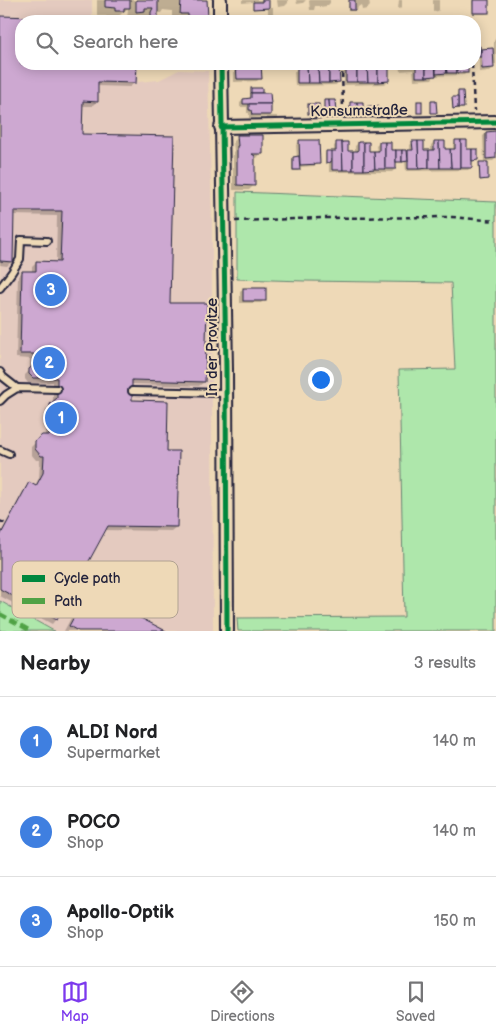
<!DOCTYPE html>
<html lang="en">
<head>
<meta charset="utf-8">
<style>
  :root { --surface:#fff; --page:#f6f6f6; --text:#202124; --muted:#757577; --line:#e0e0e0; --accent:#7c3aed }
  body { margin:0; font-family:"Balsamiq Sans",sans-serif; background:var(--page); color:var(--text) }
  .you { position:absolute; left:320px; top:379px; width:18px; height:18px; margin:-12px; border:4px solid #fff; border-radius:50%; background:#1a73e8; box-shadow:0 0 0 8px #1a73e833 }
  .badge { display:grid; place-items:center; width:32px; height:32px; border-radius:50%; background:var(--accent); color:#fff; font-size:16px; font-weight:700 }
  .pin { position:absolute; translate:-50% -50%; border:2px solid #fff; box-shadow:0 1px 5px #0006 }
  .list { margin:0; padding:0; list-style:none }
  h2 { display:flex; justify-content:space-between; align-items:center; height:65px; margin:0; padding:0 20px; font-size:21px }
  h2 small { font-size:16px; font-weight:400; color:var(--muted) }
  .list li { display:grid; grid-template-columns:32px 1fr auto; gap:15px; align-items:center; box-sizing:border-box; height:90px; padding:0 20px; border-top:1px solid var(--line) }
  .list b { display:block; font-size:19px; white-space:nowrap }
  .list p { margin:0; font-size:16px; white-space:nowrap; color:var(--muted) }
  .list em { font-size:16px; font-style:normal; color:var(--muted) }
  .icon { flex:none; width:28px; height:28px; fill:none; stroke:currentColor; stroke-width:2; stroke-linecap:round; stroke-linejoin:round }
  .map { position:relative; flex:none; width:496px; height:631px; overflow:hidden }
  .search { position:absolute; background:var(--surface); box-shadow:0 2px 12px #0003; left:15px; right:15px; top:15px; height:55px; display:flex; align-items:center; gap:12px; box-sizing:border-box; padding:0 18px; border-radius:20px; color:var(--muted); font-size:19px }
  .sheet { height:335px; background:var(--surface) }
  nav { display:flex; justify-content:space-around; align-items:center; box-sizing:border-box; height:70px; border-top:1px solid var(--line); background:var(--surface); font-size:14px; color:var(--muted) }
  nav a { display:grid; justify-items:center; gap:2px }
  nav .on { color:var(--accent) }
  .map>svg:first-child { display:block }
</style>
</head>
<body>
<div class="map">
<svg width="496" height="631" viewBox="0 0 496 631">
  <rect width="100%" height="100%" fill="#eed9b7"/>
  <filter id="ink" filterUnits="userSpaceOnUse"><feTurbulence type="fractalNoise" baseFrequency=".02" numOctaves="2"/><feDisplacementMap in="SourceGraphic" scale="10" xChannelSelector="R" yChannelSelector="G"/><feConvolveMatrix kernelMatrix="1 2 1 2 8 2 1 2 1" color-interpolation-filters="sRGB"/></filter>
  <g filter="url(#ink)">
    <polygon fill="#e4cabf" points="0,0 92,0 92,21 21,21 21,64 138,64 138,82 159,80 179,70 208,71 212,223 212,401 213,631 55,631 0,601"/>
    <g fill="#aee7ab" stroke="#688473">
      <polygon points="237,192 496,202 496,631 238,631 237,618 404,617 399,370 455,369 451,283 305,281 237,279"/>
      <polygon points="0,601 54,631 55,631 0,631"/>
    </g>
    <g fill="#0003">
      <polygon points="97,0 206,0 206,17 202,21 172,21 172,11 163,10 161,13 157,13 157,21 143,21 145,16 138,16 135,20 127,20 128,8 119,16 116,16 113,19 106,19 106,16 97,16"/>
      <polygon points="242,0 268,0 268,7 273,7 273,16 268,17 268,9 253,9 253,2 242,3"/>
      <polygon points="277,0 288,0 288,3 285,6 278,7"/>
      <polygon points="296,0 306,0 303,3 297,4"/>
      <polygon points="310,0 330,0 330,3 327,6 319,7 319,6 315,6 314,10 310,10 309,1"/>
      <polygon points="349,0 369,0 370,6 367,9 362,10 361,5 358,7 357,11 348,11"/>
      <polygon points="399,0 402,0 402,7 401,8 398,9"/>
      <polygon points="433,0 439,0 439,10 438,11 433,12"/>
      <polygon points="473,0 488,13 486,14 473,14 472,2"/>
      <polygon points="0,18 66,19 66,21 21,21 21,64 136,64 135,82 130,87 97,86 97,101 92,106 81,106 81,135 168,304 204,382 199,386 131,384 130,401 166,452 176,527 171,531 104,530 56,619 52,624 0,596 0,534 25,488 29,484 35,486 39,478 40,460 36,460 31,454 31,447 42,436 45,436 46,410 53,403 53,382 28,383 25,379 25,375 30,370 30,359 16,358 18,276 22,272 32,272 32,267 37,262 56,263 57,216 13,215 12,261 7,266 0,265"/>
      <polygon points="262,20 262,21 242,21 243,21"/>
      <polygon points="496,38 496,64 493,64 493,68 490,71 479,72 479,57 475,58 475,47 479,47 480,52 481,50 493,49 494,48 494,41"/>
      <polygon points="235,64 260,64 260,78 257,81 234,82 234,65"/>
      <polygon points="299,64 312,64 312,69 321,68 320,64 333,64 333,68 338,82 336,85 295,86 294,72 297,69 299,69"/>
      <polygon points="348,64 361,64 361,67 370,67 370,64 383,64 388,81 385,84 344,85 344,71 347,68 348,68"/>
      <polygon points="399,64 467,64 467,72 464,75 434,76 432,79 414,80 413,70 400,71"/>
      <polygon points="252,89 261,94 269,94 270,116 277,116 277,120 266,121 266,117 249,118 249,113 247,113 247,107 240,107 240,103 243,100 249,100"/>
      <polygon points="458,92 463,108 462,109 452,109 452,99 457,98 457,94"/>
      <polygon points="486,133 496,133 496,158 493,161 487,161 487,179 486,180 479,180 479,164 484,163 483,136"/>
      <polygon points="238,137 261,153 257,158 253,158 254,185 249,190 233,190 233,152 234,151 233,141"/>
      <polygon points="299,142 318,163 315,166 299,167 298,171 292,171 292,159 297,158 296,145"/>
      <polygon points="413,142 423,151 431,151 431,145 434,142 444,151 453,151 453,145 455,142 476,160 471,161 471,167 468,170 406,171 405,162 394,162 395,169 392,172 329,172 329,163 325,163 325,154 326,152 330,154 334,152 334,146 337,143 347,152 355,152 355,146 358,143 368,152 377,152 376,146 379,143 390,152 406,153 410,151 410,145"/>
      <polygon points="243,289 264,300 261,303 240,303 240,292"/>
      <polygon points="89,593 164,631 64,631 80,601"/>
    </g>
    <g fill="#cda8d1" stroke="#22223b">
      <polygon points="105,0 130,0 130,8 124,8 124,11 115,11 115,8 105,7"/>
      <polygon points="136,0 158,0 158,21 151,21 151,12 153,8 145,8 145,11 136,12"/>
      <polygon points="181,0 207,0 208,18 188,17 188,14 180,14"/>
      <polygon points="262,0 269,0 269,8 253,9 253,2 262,2"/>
      <rect x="349" y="0" width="6" height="10"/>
      <rect x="473" y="0" width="16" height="13"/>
      <polygon points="0,16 67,18 67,21 21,21 21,64 137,64 136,83 98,82 98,102 83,101 82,134 174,136 170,303 207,303 205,382 132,380 132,400 168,401 167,451 179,451 177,527 108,526 57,620 0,589 0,536 29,482 36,486 43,473 44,456 41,456 35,449 35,441 42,435 50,435 50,404 57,398 57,378 33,378 29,374 29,369 34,365 34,354 20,354 22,271 36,271 36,261 60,262 62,211 14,211 13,262 0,261"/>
      <polygon points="475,46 480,46 481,57 475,57"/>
      <polygon points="493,48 494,68 482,69 481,49"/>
      <polygon points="236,64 261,64 262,79 237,79"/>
      <polygon points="302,64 307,64 308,83 297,83 297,68 302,67"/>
      <polygon points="307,64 313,64 313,67 318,67 319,83 308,83"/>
      <polygon points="323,64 329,64 329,83 319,83 318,67 323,67"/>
      <polygon points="329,64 334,64 335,67 339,67 340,82 329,83"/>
      <polygon points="351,64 357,64 357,82 346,82 346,66 351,66"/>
      <polygon points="357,64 363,64 363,66 367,66 368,82 357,82"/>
      <polygon points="372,64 378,64 378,82 368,82 367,66 372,66"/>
      <polygon points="378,64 384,64 384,66 389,66 389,81 378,82"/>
      <rect x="416" y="64" width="10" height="13"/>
      <polygon points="426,64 435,64 436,76 426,77"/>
      <polygon points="436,64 446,64 447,73 436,74"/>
      <polygon points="446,64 457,64 457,73 447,73"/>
      <rect x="457" y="64" width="11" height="9"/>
      <rect x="251" y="88" width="11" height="5"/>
      <polygon points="458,91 463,91 464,108 458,108"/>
      <polygon points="251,93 270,93 271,104 243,104 243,99 251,98"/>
      <polygon points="452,97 458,97 458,108 453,109"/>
      <polygon points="324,100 329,100 330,114 324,114"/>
      <polygon points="329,100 335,100 336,113 330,114"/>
      <rect x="417" y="101" width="5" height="12"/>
      <polygon points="431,101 436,101 437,113 431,113"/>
      <polygon points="350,102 357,102 358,114 350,114"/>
      <polygon points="357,102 363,102 363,114 358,114"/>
      <polygon points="249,104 271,104 271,115 252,115 251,110 249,110"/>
      <rect x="308" y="104" width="11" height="10"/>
      <rect x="368" y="106" width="10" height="11"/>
      <polygon points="496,131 496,158 486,159 486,132"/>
      <polygon points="237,135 263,135 263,154 252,154 255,156 255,186 237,185 237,146 238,146"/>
      <polygon points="299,140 319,140 320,164 300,165"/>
      <polygon points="455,140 461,140 461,168 451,168 450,149 455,149"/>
      <polygon points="461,140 467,140 467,149 472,149 472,168 461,168"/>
      <polygon points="412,141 418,141 419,169 408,169 408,150 413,150"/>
      <polygon points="418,141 424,141 424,150 429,150 429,168 419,169"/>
      <polygon points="434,141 439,141 440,168 429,168 429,150 434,150"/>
      <polygon points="439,141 445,141 445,149 450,149 451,168 440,168"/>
      <polygon points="336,142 342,142 343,170 332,170 332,151 336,151"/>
      <polygon points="342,142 348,142 348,151 353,151 353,170 343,170"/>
      <polygon points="358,142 364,142 364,170 353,170 353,151 358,151"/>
      <polygon points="364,142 369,142 369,151 374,151 375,169 364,170"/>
      <polygon points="379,142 385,142 385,169 375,169 374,151 379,151"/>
      <polygon points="385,142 391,142 391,150 396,150 396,169 385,169"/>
      <polygon points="472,149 478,149 478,160 472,161"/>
      <rect x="396" y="150" width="6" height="12"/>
      <polygon points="402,150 407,150 408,161 402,162"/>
      <polygon points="326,151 331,151 331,162 326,163"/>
      <polygon points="299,156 300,170 293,170 293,157"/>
      <polygon points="479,162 488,162 488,179 480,180"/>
      <rect x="243" y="288" width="23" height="13"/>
      <polygon points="88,591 166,631 78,631 69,626"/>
    </g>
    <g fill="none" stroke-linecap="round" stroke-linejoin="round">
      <g stroke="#22223b" stroke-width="10">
        <g id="service">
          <polyline points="0,288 12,272 20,259 21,240 47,241"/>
          <polyline points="0,372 3,377 17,388"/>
          <polyline points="132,391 225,393"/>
          <polyline points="0,401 6,395 17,388 57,389"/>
          <polyline points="0,450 9,454"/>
        </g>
      </g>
      <g stroke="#22223b" stroke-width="16">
        <g id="minor">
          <polyline points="220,0 220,21"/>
          <polyline points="221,64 226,369 227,631"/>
          <polyline points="221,127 496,122"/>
        </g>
      </g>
      <g stroke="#22223b" stroke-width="2.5" stroke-dasharray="5 4" stroke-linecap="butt">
        <polyline points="342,64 343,112"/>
        <polyline points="472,64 474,111"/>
        <polyline points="235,221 322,218 452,217 496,221"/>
        <polyline points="0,521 6,524"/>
      </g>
      <use href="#service" stroke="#eed9b7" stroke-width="6"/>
      <use href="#minor" stroke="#eed9b7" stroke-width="12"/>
      <polyline stroke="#50a245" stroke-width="4" stroke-dasharray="8 4" stroke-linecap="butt" points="0,614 31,631"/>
      <g stroke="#eed9b7" stroke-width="8">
        <g id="cycleway">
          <polyline points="221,64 226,369 227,631"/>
          <polyline points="221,127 496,122"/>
        </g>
      </g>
      <use href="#cycleway" stroke="#00873e" stroke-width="5"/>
    </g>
  </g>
  <g text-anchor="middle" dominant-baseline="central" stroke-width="4" stroke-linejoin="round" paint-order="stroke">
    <g font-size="15" fill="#22223b" stroke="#eed9b7">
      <text transform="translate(359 111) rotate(-1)">Konsumstraße</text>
      <text transform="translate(212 347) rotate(-90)">In der Provitze</text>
    </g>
  </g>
  <rect x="12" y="561" width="166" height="57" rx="8" fill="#eed9b7" stroke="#b1a292" stroke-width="1"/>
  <rect x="22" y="575" width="23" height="7" fill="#00873e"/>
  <rect x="22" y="598" width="23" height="6" fill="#50a245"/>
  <g font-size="14" fill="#22223b">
    <text x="54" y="583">Cycle path</text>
    <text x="54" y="606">Path</text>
  </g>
</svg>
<div class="you"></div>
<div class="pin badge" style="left:61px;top:418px;background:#3f7fe0">1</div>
<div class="pin badge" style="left:49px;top:363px;background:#3f7fe0">2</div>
<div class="pin badge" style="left:51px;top:290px;background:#3f7fe0">3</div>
<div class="search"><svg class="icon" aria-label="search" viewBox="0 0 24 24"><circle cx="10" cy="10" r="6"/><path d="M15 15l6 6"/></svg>Search here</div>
</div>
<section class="sheet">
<h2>Nearby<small>3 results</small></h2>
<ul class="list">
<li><span class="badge" style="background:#3f7fe0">1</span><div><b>ALDI Nord</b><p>Supermarket</p></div><em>140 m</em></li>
<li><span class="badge" style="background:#3f7fe0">2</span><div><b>POCO</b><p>Shop</p></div><em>140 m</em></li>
<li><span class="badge" style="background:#3f7fe0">3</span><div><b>Apollo-Optik</b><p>Shop</p></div><em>150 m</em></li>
</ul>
</section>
<nav>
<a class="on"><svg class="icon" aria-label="map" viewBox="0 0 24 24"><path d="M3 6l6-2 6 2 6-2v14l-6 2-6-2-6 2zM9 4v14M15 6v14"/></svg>Map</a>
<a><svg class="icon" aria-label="directions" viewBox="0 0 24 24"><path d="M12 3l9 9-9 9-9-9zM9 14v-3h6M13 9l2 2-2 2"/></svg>Directions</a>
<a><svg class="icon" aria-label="saved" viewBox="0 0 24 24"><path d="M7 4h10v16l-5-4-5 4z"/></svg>Saved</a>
</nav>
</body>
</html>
